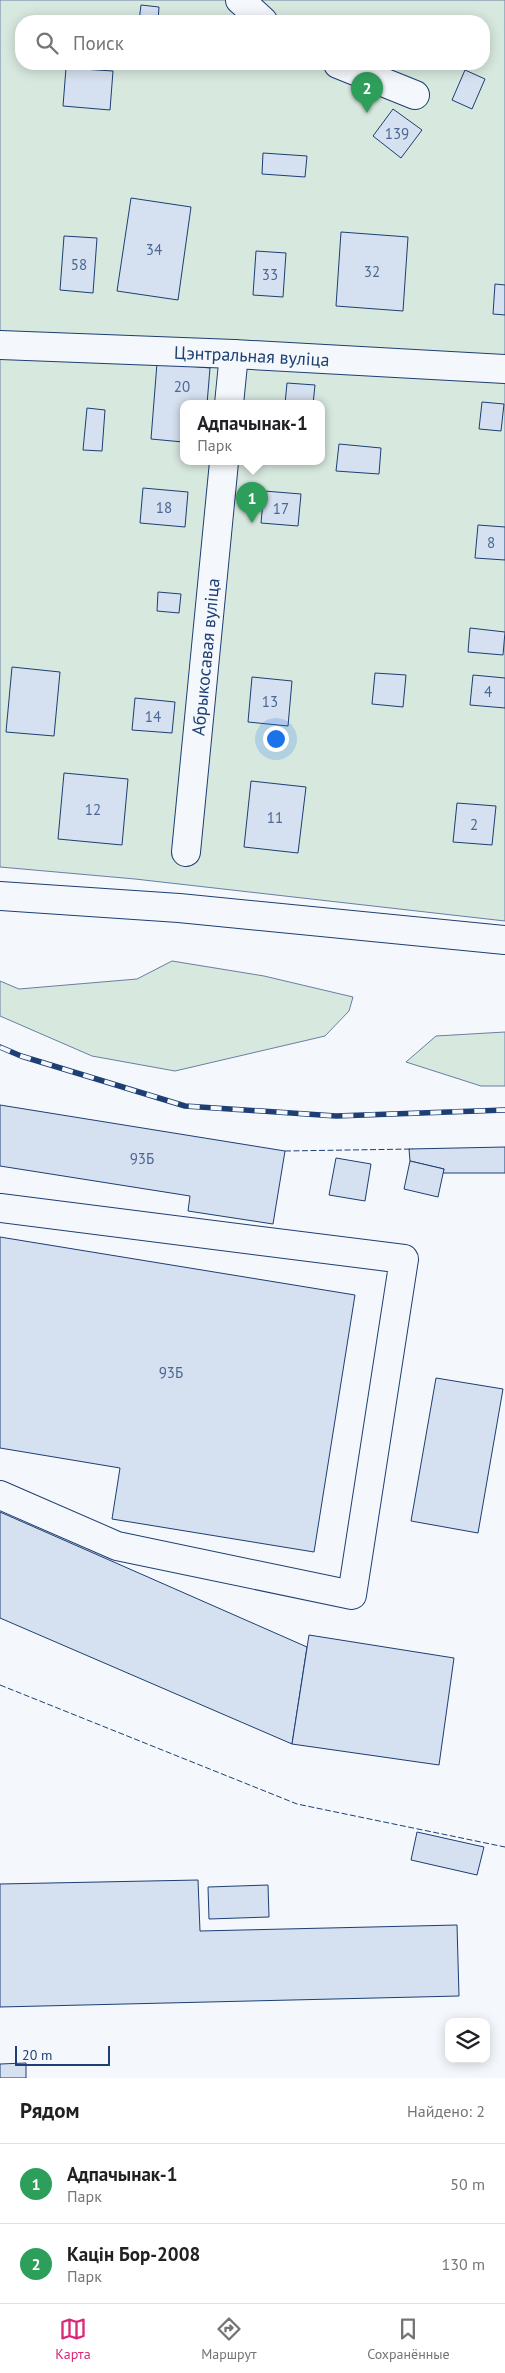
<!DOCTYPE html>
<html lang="ru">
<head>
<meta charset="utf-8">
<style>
  :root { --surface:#fff; --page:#f6f6f6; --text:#202124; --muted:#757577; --line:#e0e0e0; --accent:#db2777 }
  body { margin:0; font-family:"PT Sans",sans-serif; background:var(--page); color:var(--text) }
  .controls { position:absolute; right:15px; bottom:15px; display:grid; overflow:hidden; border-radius:10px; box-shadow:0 2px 12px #0003 }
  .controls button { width:45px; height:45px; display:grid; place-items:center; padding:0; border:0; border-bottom:1px solid var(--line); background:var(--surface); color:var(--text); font:25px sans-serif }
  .scale { position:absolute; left:15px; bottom:12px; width:95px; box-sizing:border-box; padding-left:5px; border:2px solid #1d3f73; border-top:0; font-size:14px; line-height:18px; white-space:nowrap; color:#1d3f73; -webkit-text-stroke:4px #f4f7fb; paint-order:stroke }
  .you { position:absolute; left:275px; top:738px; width:18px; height:18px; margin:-12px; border:4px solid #fff; border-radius:50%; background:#1a73e8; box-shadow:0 0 0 8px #1a73e833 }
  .badge { display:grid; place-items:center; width:32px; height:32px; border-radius:50%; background:var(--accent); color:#fff; font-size:16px; font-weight:700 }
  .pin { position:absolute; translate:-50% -41px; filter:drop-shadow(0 1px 2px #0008) }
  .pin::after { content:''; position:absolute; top:26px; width:18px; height:15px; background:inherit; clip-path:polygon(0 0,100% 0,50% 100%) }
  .popup { position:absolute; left:180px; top:400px; width:145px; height:65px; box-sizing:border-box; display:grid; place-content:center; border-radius:10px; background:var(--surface); filter:drop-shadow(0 1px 4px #0005); font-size:16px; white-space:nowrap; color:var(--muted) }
  .popup b { font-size:19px; color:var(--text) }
  .popup::after { content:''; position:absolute; left:50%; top:100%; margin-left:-10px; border:10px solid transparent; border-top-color:var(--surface) }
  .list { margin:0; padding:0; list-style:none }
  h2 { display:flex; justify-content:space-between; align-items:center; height:65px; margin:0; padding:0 20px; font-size:21px }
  h2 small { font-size:16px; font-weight:400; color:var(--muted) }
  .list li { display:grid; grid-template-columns:32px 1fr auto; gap:15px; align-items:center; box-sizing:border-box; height:80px; padding:0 20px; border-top:1px solid var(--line) }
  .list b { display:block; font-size:19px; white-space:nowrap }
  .list p { margin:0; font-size:16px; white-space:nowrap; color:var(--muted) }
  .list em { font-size:16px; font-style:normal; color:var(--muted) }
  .icon { flex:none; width:28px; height:28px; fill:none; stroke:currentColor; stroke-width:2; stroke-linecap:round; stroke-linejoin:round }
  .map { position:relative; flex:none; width:505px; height:2078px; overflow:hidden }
  .search { position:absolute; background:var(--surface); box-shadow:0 2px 12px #0003; left:15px; right:15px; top:15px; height:55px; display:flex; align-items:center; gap:12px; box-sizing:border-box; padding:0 18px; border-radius:20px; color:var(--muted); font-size:19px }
  .sheet { height:225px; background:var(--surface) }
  nav { display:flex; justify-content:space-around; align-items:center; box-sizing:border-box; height:70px; border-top:1px solid var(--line); background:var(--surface); font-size:14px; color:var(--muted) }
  nav a { display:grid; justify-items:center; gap:2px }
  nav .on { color:var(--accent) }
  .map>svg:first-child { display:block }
</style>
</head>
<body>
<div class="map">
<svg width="505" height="2078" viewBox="0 0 505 2078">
  <rect width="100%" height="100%" fill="#f4f7fb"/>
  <g fill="#d7e8df" stroke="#687fa3" fill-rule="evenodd">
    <path d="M0,0H505V921L135,879L0,867ZM21,21H484V64H21ZM183,404H321V462H183Z"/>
    <polygon points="172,961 264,976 353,997 349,1011 325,1036 175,1071 92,1056 0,1016 0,981 19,989 137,979"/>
    <polygon points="505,1032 505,1086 481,1086 406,1062 436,1036"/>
  </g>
  <g fill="#d5e0f0" stroke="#1d3f73">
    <polygon points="141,5 159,7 158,21 139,21"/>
    <polygon points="66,68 113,71 110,110 63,106"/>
    <polygon points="465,70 485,79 472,109 452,100"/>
    <polygon points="393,109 422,130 401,158 373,136"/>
    <polygon points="263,153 307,156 305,177 262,174"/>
    <polygon points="131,198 191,207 178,300 117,291"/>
    <polygon points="341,232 408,237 403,311 336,306"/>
    <polygon points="64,236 97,238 93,293 60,290"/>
    <polygon points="256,251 286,253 283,297 253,295"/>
    <polygon points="495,284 505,285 505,315 493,314"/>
    <polygon points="157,363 210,368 207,404 183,404 183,442 151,439"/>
    <polygon points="287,383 315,385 313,404 285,404"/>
    <polygon points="482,402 504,404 501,431 479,429"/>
    <polygon points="87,408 105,410 102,451 83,450"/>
    <polygon points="339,444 381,448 379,474 336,471"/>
    <polygon points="143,488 188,492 185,527 140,523"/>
    <polygon points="264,491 301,494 298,526 261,523"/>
    <polygon points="478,525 505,527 505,560 475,558"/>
    <polygon points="158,592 181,594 179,613 157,611"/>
    <polygon points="470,628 505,632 503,655 468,652"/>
    <polygon points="12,667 60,672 54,736 6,732"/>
    <polygon points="375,673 406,675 403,707 372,704"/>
    <polygon points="473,675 505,678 505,708 470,705"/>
    <polygon points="252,677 292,681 288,726 248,722"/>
    <polygon points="135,698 175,702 172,733 132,730"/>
    <polygon points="64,773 128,779 122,845 58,839"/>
    <polygon points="251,781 306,787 298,853 244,847"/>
    <polygon points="457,803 496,806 492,845 453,842"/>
    <polygon points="0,1105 285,1151 273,1224 188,1211 190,1196 0,1166"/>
    <polygon points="505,1147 505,1173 443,1173 444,1169 410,1161 409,1149"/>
    <polygon points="336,1158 371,1164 365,1201 329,1195"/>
    <polygon points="410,1161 444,1169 438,1197 404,1189"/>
    <polygon points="0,1237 355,1295 314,1552 112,1519 120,1468 0,1448"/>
    <polygon points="436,1378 503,1389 478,1533 411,1521"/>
    <polygon points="0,1512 307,1647 292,1744 0,1618"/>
    <polygon points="309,1635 454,1658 439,1765 292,1744"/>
    <polygon points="417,1832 484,1847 477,1875 411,1860"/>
    <polygon points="198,1880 200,1931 457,1925 459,1996 0,2007 0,1884"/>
    <polygon points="268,1885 269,1917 209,1919 208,1887"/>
    <polygon points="26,2063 26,2078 0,2078 0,2064"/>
  </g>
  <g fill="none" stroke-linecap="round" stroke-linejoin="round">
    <g stroke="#1d3f73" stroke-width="30">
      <g id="minor">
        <polyline points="240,0 263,21"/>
        <polyline points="338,64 415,95"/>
        <path id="s1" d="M0,345L234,354L505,369"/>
        <polyline points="229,404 234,354"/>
        <path id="s2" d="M186,852L224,462"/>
        <polyline points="0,896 179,908 505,940"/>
        <polyline points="0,1208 404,1259 352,1595 117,1546 0,1495"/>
      </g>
    </g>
    <use href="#minor" stroke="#f4f7fb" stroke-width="28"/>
    <g stroke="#1d3f73" stroke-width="5.5">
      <polyline id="rail" points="0,1047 21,1056 185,1106 336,1116 505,1110"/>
    </g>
    <use href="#rail" stroke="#f4f7fb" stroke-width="4" stroke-dasharray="11" stroke-linecap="butt"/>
    <g stroke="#1d3f73" stroke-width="1" stroke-dasharray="6 2.5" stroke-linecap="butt">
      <polyline points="285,1151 413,1149"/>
      <polyline points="0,1685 297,1804 505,1847"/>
    </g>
  </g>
  <g text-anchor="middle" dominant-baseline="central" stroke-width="4" stroke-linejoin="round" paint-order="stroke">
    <g font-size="15" fill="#4b6792">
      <text x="397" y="133">139</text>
      <text x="154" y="249">34</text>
      <text x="79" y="264">58</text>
      <text x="372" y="271">32</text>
      <text x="270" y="274">33</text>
      <text x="182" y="386">20</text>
      <text x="164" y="507">18</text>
      <text x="281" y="508">17</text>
      <text x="491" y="542">8</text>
      <text x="488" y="691">4</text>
      <text x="270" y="701">13</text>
      <text x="153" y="716">14</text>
      <text x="93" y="809">12</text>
      <text x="275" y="817">11</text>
      <text x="474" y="824">2</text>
      <text x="142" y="1158">93Б</text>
      <text x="171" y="1372">93Б</text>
    </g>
    <g font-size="18" fill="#1d3f73" stroke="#f4f7fb">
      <text stroke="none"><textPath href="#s1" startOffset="252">Цэнтральная вуліца</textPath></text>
      <text stroke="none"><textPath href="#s2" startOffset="196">Абрыкосавая вуліца</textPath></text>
    </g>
  </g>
</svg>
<div class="controls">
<button><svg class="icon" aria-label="layers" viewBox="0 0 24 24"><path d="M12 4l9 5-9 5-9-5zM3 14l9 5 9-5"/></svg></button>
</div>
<div class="scale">20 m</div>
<div class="you"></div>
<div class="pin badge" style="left:252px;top:523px;background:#2e9e5b">1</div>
<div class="popup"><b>Адпачынак-1</b>Парк</div>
<div class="pin badge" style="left:367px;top:113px;background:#2e9e5b">2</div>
<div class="search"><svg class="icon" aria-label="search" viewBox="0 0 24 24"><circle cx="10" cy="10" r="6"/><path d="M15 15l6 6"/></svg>Поиск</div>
</div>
<section class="sheet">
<h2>Рядом<small>Найдено: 2</small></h2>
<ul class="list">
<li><span class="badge" style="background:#2e9e5b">1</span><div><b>Адпачынак-1</b><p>Парк</p></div><em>50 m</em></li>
<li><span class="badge" style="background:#2e9e5b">2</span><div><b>Кацін Бор-2008</b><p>Парк</p></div><em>130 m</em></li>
</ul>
</section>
<nav>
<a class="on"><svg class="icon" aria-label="map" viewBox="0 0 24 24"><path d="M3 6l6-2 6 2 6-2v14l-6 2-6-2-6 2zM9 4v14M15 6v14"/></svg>Карта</a>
<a><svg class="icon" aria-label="directions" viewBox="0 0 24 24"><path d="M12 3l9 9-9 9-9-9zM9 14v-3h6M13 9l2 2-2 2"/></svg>Маршрут</a>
<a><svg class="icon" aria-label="saved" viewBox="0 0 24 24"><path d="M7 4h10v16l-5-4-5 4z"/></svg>Сохранённые</a>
</nav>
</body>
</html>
